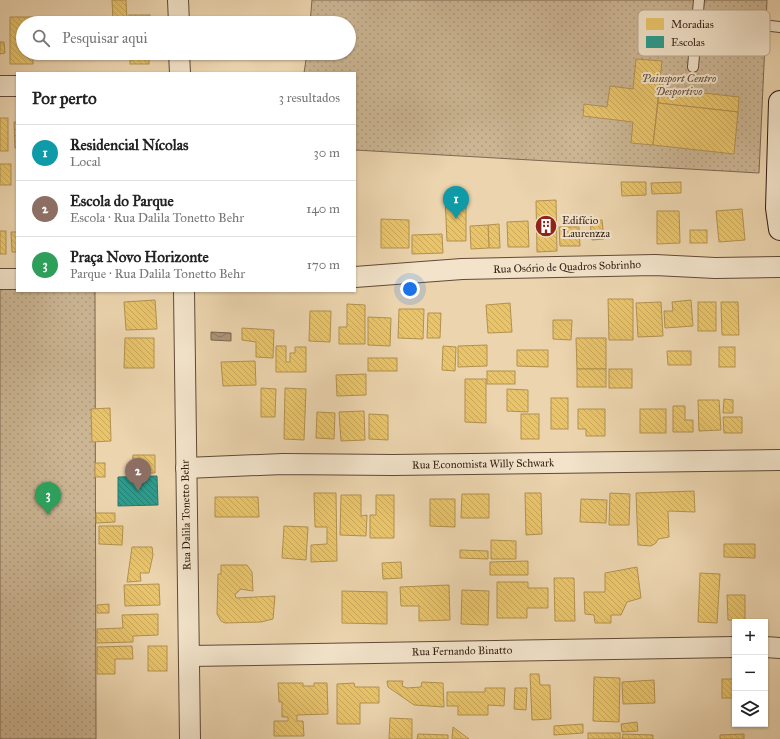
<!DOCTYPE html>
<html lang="pt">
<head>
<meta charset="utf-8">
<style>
  :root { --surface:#fff; --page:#f6f6f6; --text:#222; --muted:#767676; --line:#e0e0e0; --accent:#8f2418 }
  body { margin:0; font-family:"IM FELL Great Primer",serif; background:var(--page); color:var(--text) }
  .controls { position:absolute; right:12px; bottom:12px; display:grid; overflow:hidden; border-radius:0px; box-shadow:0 1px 3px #0004 }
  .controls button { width:36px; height:36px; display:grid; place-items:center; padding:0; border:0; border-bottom:1px solid var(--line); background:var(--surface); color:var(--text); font:20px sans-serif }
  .you { position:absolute; left:410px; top:289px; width:14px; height:14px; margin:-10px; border:3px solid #fff; border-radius:50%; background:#1a73e8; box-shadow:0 0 0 6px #1a73e833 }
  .badge { display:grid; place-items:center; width:26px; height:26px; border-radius:50%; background:var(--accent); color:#fff; font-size:13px; font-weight:700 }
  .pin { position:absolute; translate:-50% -33px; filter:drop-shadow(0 1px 2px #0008) }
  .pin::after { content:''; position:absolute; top:21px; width:14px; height:12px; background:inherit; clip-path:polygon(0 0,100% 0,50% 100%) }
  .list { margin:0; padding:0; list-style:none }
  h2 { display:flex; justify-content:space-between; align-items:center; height:52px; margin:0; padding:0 16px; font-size:17px }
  h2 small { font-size:13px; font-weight:400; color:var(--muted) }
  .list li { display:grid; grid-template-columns:26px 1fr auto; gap:12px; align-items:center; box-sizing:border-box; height:56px; padding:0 16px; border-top:1px solid var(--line) }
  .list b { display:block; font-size:15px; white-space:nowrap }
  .list p { margin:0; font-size:13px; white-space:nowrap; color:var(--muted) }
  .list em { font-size:13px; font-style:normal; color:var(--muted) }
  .icon { flex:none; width:22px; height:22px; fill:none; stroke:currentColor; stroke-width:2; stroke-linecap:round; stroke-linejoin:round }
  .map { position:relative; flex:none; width:780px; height:739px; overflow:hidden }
  .search { position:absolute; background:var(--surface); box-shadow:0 1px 3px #0004; left:16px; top:16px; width:340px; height:44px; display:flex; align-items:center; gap:10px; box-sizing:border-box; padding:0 14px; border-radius:22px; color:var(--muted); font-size:15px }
  .panel { position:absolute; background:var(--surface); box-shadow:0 1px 3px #0004; left:16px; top:72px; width:340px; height:220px; border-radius:0px }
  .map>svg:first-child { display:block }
</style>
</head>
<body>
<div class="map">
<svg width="780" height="739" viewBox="0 0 780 739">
  <defs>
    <pattern id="park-dots" width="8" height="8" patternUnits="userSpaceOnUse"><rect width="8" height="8" fill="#cbb593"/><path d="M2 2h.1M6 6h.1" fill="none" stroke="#af9b7e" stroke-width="1.8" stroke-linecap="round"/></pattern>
    <pattern id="water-waves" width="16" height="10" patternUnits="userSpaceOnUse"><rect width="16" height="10" fill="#ac9579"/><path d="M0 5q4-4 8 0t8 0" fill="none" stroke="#8d7962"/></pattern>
    <pattern id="homes-back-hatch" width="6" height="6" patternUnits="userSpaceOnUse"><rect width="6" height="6" fill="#e9c46a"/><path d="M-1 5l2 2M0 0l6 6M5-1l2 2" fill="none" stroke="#c8a85b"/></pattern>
    <pattern id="schools-back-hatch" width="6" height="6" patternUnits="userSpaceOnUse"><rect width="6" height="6" fill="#2a9d8f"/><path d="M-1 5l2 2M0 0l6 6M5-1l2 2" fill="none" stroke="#257f73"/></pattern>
  </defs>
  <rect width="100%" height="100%" fill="#ebd4ae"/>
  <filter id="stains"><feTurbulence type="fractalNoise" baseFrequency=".005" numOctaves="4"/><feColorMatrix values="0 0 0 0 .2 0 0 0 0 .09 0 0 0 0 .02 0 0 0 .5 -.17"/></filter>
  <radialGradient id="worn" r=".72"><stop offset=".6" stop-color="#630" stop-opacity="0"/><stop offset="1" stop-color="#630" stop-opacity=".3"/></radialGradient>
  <g fill="url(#park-dots)" stroke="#7e6852">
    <polygon points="312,0 767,0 759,173 355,150 355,73 304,73 307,53 349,53 349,23 310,23"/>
    <polygon points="0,288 17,288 17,291 95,291 96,739 0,739"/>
  </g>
  <polygon fill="url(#water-waves)" stroke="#7b644f" points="211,332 231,333 231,341 211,340"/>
  <g fill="url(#homes-back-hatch)" stroke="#b2914f">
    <polygon points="112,0 126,0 127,20 113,21"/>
    <rect x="129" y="15" width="21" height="8"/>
    <polygon points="10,17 33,17 33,23 23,23 23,53 33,53 33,64 10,64"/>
    <polygon points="0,42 4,42 5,53 0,54"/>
    <rect x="101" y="53" width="25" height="5"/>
    <rect x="130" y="53" width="19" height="11"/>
    <polygon points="636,59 662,61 653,145 631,143 633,122 583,116 584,104 607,107 610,86 633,89"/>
    <polygon points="659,88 739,97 738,112 658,103"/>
    <polygon points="658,103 738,112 734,154 653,145"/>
    <rect x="0" y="118" width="8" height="33"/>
    <polygon points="14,122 17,122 17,148 15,148"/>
    <rect x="0" y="164" width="11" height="21"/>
    <polygon points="621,182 646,182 646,195 622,196"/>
    <polygon points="681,182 681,193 652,194 651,183"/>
    <polygon points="445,197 466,197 466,241 447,241"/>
    <polygon points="556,200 557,251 537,252 536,201"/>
    <polygon points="742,209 745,240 719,242 716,211"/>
    <polygon points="657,211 679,211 680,243 657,244"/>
    <polygon points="381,219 409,220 409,248 381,248"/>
    <polygon points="602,220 604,239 592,240 590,221"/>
    <polygon points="528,221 529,247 508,247 507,222"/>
    <polygon points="499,224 500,248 489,248 488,225"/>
    <polygon points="488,225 489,248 471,249 470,226"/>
    <polygon points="559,227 579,227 580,246 560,246"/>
    <rect x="690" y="230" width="17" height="13"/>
    <rect x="0" y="231" width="6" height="23"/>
    <polygon points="11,232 17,232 17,252 12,252"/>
    <polygon points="442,234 443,253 412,254 412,235"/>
    <polygon points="608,299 633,299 633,340 609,340"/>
    <polygon points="155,300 157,329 126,330 124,302"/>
    <polygon points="691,300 693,326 665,328 664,311 673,311 672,302"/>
    <polygon points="661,302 663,336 638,337 636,303"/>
    <rect x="698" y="302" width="18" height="29"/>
    <polygon points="721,302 738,302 739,335 722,335"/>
    <polygon points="510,303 512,332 488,333 486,305"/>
    <polygon points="347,304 365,305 365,344 339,344 339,327 347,327"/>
    <polygon points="399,309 424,309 423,339 398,338"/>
    <polygon points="310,311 331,311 330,342 309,341"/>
    <polygon points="428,313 441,313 440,338 427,338"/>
    <polygon points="368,317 391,318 390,346 368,345"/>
    <polygon points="553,320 572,320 571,340 553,339"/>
    <polygon points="242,328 274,330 273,358 256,357 256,342 242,340"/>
    <polygon points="125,338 154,338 154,368 124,368"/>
    <polygon points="576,338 606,338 606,369 577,369"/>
    <polygon points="487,345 487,366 458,367 458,346"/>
    <polygon points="276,346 286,346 286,362 290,362 290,353 295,353 295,347 306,347 306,372 276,372"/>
    <polygon points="443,346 456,347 455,371 442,370"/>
    <rect x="719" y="347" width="16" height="20"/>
    <polygon points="517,350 548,350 548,367 517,366"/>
    <polygon points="667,351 691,351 691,365 668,365"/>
    <rect x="368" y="358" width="29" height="13"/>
    <polygon points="255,361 256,385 223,386 221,362"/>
    <rect x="577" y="369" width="29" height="18"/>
    <rect x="609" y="369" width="23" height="19"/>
    <rect x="487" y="371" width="28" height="13"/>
    <polygon points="366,374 366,395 337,396 336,375"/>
    <polygon points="465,379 486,379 486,423 465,422"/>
    <polygon points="261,388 276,389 275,417 261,417"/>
    <polygon points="285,388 306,389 304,440 284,439"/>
    <polygon points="507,389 528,390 528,412 507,411"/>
    <rect x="551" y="398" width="17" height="31"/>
    <polygon points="724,399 733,400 733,413 723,413"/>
    <polygon points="698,400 719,400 721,430 699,431"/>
    <polygon points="673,406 685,406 685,420 693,420 693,432 673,432"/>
    <polygon points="110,408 111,441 92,442 91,409"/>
    <polygon points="578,409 605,409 605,436 586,436 586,429 578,429"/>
    <rect x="640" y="409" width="26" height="24"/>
    <polygon points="364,411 365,440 341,441 339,412"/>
    <polygon points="317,412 335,413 334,439 316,438"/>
    <polygon points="369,414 388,415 388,440 369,439"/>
    <rect x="521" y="414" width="18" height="25"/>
    <polygon points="723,417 742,417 742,433 724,433"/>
    <polygon points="133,455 155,455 155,473 132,473"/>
    <rect x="95" y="463" width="10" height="14"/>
    <polygon points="694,491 695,512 668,511 669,537 658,539 656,543 651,546 638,545 636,493"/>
    <polygon points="314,493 336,493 337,561 311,562 311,545 327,544 327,527 315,527"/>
    <polygon points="525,493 541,493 542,534 526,535"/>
    <polygon points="610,493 630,494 629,525 609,525"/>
    <polygon points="462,494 489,494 489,518 461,518"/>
    <polygon points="341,495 361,495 361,516 367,515 366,536 340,535"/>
    <polygon points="376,495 394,495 394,538 370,538 370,515 376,515"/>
    <polygon points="215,497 258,497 259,517 215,517"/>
    <polygon points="430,499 455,499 455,527 430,526"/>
    <polygon points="581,499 607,500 606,523 580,522"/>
    <polygon points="96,513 115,513 115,522 96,523"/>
    <polygon points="99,526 123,526 122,545 99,544"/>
    <polygon points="284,526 308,527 306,560 282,558"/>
    <polygon points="491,540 516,541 516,559 491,559"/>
    <polygon points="724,544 755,544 755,558 724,557"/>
    <polygon points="132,547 152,547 153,555 149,573 140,573 141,581 127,582"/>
    <polygon points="460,550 488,551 488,559 460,558"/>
    <polygon points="528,561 528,575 490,575 490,562"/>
    <polygon points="401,562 402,578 383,579 382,563"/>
    <polygon points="221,565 247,565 252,572 253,591 240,589 238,592 235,594 236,598 275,596 273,619 261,622 225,623 221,621 217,614 218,574 221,574"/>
    <polygon points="637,567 641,598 627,602 621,615 611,615 611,623 595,623 594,615 585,614 584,592 605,592 605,573"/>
    <polygon points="700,573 720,574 717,623 698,622"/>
    <polygon points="554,578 574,578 575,621 555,621"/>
    <polygon points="497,582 528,582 528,588 548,588 548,608 527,608 527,618 497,618"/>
    <polygon points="159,584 160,605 125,606 124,585"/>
    <polygon points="449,585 450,620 419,621 419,606 401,606 400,587"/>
    <polygon points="462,590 489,591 488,625 461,624"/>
    <polygon points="342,591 387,592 387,624 342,623"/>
    <polygon points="727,595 745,595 745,620 728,620"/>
    <polygon points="109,604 109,613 97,613 97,605"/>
    <polygon points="158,614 158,635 133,636 133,642 97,643 97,629 123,628 122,615"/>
    <polygon points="132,646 133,659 115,659 115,674 97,674 97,647"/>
    <rect x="148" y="646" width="19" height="25"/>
    <polygon points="530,674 539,674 540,685 550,685 551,719 532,720"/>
    <polygon points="594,677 620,678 619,722 593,721"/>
    <rect x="722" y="679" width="13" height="19"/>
    <polygon points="654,680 655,703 623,704 622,682"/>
    <polygon points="387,681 403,681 402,686 407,688 421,687 422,682 443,683 444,707 414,705 388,687"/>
    <polygon points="278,683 303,683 303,686 314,686 314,683 327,683 328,714 297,715 297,721 303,721 304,736 274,736 274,721 288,721 288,717 282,717 282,702 279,702"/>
    <polygon points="354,683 355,687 379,687 379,703 360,703 360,724 337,724 337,684"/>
    <polygon points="485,688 505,688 504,706 488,705 488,715 458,715 458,706 447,706 447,692 485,692"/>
    <polygon points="515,688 527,688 526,710 514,709"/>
    <polygon points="390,718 412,719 412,739 389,739"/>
    <polygon points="637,722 638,731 622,732 621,724"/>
    <polygon points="583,724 583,733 554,735 554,726"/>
    <polygon points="453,727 469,739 452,739"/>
    <rect x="588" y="733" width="32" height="6"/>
    <polygon points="418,734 448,735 448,739 417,739"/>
    <polygon points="623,734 653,735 653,739 622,739"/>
    <polygon points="744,734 744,739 720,739 720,735"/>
  </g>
  <polygon fill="url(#schools-back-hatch)" stroke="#2c7669" points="157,476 158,505 118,506 118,477"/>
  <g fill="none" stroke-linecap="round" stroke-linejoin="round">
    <g stroke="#604938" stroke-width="12">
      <g id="lane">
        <polyline points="696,18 780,27"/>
        <polyline points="693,67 699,0"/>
      </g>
    </g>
    <g stroke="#604938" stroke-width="22">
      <g id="street">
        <polyline points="178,0 179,23"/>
        <polyline points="179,53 180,73"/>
        <polyline points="0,86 17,86"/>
        <polyline points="355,277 462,269 655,265 715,268 780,267"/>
        <polyline points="0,279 17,279"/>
        <polyline points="184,291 190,739"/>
        <polyline points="186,468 283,464 393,465 780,460"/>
        <polyline points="765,647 780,648"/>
        <polyline points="189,656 735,647"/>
      </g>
    </g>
    <g stroke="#311b11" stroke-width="24">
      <polyline id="secondary" points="780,102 777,208 780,229"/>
    </g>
    <use href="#lane" stroke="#f2e3ca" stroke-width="10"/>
    <use href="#street" stroke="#f2e3ca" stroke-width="20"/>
    <use href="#secondary" stroke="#f2e3ca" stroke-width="22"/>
  </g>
  <defs>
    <g id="building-disc" transform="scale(1.15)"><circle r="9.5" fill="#8f2418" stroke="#f2e3ca"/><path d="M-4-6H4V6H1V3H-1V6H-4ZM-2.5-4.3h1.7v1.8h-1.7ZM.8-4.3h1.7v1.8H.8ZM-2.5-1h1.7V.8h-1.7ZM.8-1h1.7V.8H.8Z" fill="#fff"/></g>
  </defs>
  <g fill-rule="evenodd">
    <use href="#building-disc" x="546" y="226"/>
  </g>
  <g text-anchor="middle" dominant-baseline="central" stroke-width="4" stroke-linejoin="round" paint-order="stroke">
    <g font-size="11" font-style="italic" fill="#5f4938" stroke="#f2e3ca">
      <text x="679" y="78">Painsport Centro<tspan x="679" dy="13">Desportivo</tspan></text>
    </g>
    <g font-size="11" fill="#311b11" stroke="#f2e3ca" text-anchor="start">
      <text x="562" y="220">Edifício<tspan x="562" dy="13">Laurenzza</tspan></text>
    </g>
    <g font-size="11" fill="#311b11" stroke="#f2e3ca">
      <text transform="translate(567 267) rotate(-2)">Rua Osório de Quadros Sobrinho</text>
      <text transform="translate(483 464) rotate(-1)">Rua Economista Willy Schwark</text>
      <text transform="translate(186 515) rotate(-91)">Rua Dalila Tonetto Behr</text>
      <text transform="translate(462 651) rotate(-1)">Rua Fernando Binatto</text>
    </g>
  </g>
  <rect x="638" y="10" width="132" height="46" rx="6" fill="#f2e3ca" stroke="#b8a792" stroke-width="1"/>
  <rect x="646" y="18" width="18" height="12" fill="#e9c46a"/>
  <rect x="646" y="36" width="18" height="12" fill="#2a9d8f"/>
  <g font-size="11" fill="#311b11">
    <text x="671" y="28">Moradias</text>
    <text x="671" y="46">Escolas</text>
  </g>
  <rect width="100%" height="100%" filter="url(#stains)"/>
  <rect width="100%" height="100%" fill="url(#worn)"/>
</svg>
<div class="controls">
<button>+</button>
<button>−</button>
<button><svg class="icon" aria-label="layers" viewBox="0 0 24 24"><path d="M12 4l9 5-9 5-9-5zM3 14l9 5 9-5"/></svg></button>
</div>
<div class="you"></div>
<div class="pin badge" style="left:456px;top:219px;background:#0f9aa8">1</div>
<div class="pin badge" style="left:138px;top:491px;background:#8d6e63">2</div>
<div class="pin badge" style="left:48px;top:515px;background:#2e9e5b">3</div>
<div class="search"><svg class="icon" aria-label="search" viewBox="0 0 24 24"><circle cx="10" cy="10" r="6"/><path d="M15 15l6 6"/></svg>Pesquisar aqui</div>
<section class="panel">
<h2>Por perto<small>3 resultados</small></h2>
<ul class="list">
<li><span class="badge" style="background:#0f9aa8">1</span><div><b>Residencial Nícolas</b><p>Local</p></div><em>30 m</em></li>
<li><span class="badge" style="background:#8d6e63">2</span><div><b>Escola do Parque</b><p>Escola · Rua Dalila Tonetto Behr</p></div><em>140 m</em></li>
<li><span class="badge" style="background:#2e9e5b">3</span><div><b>Praça Novo Horizonte</b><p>Parque · Rua Dalila Tonetto Behr</p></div><em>170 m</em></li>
</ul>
</section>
</div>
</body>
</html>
